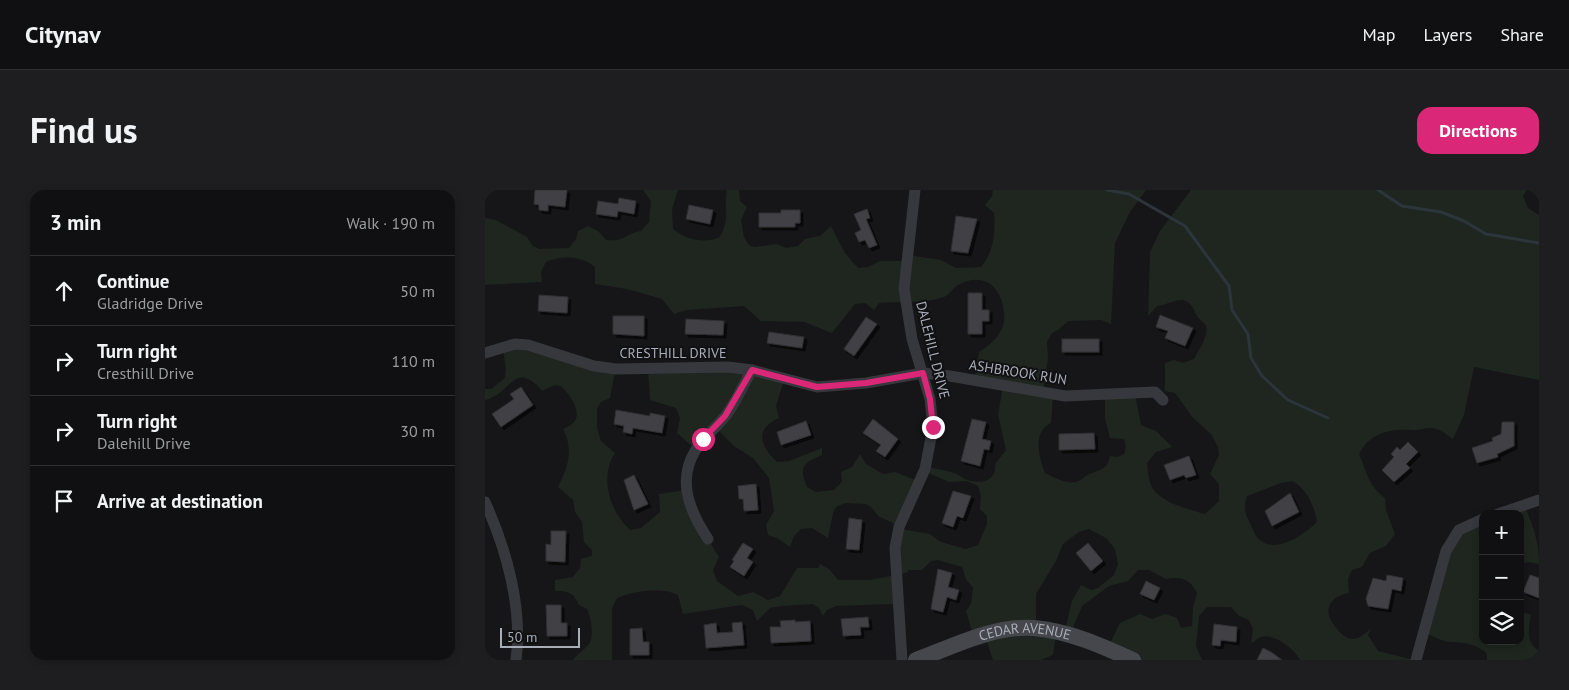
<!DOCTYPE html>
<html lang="en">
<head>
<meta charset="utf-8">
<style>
  :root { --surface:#101012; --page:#1e1e20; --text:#f1f3f6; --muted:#9c9d9f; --line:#303032; --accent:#db2777 }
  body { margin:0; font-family:"PT Sans",sans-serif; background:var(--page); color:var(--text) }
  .controls { position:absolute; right:15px; bottom:15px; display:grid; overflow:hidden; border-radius:10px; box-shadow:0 2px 8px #0003 }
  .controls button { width:45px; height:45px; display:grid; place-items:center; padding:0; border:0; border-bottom:1px solid var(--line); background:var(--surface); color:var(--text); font:25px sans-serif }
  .scale { position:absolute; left:15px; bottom:12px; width:80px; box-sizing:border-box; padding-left:5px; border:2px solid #a8adb8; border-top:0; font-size:14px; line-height:18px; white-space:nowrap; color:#a8adb8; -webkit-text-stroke:4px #111113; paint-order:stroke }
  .stop { position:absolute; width:15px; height:15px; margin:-11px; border:4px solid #db2777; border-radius:50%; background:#fff }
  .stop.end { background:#db2777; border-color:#fff; box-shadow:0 1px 5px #0008 }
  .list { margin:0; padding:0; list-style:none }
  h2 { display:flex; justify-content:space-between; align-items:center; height:65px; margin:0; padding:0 20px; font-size:21px }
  h2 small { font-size:16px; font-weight:400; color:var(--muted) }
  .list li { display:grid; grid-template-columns:32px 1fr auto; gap:15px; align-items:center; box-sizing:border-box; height:70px; padding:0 20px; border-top:1px solid var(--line) }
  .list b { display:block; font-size:19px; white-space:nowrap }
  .list p { margin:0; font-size:16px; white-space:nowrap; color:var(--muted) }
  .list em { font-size:16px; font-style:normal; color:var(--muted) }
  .icon { flex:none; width:28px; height:28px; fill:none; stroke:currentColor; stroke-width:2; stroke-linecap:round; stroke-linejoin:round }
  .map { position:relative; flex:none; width:1054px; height:470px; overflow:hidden; border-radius:15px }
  header { display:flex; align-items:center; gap:30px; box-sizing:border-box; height:70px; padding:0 25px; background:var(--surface); border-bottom:1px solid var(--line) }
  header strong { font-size:24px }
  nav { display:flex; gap:28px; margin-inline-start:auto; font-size:18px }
  .intro { display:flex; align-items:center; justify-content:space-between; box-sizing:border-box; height:120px; padding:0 30px }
  h1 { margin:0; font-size:35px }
  .button { padding:12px 22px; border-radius:15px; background:var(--accent); color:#fff; font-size:18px; font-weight:700 }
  main { display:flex; gap:30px; padding:0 30px }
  aside { flex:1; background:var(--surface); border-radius:15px; box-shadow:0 2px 8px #0003 }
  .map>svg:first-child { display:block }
</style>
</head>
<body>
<header>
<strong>Citynav</strong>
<nav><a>Map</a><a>Layers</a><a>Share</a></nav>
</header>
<div class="intro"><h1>Find us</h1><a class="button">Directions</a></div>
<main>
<aside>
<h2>3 min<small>Walk · 190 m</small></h2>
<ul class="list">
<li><svg class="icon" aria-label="ahead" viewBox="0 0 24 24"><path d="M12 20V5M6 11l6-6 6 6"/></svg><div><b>Continue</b><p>Gladridge Drive</p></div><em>50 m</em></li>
<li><svg class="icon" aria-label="right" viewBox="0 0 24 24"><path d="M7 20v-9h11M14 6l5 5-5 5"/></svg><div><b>Turn right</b><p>Cresthill Drive</p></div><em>110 m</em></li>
<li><svg class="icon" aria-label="right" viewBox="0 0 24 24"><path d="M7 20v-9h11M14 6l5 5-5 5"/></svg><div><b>Turn right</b><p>Dalehill Drive</p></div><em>30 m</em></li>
<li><svg class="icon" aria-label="arrive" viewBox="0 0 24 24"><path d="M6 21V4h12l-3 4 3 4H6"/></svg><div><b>Arrive at destination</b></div></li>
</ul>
</aside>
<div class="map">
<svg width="1054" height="470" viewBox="0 0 1054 470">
  <defs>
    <filter id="shadow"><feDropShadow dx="3" dy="3" stdDeviation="0" flood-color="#0009"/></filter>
  </defs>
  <rect width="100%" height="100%" fill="#161618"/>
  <g fill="#1e261f" fill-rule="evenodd">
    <path d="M158,0H193L187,19L188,39C201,50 220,54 235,47C246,26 238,20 242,0H254L255,11L262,17L256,30L259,47L264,55L269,57L292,54L301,58L313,56L320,49L335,46L346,36L360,63L373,78L383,77L395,71H420L423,65L456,70L471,78L496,77C508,64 511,41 509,23L500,15L507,6L508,0H661L645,22L630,53L626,134L616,130L583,131L573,140L567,143L562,152L563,169L558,201L568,205L566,233C547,242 554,267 560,283C570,288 582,295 594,291C598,289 602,284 607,283C619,278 622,279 625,266L633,267L639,264L641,256L639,249L625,248L620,229V207L650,204L656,235L671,241L687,257L671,262L662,273C663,279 663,286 665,292C670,312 703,319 720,324L734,311V294L725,284L734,265L733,257L726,244L708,228L690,203L680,201V173L689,170L698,173L709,169C713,161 724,146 721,136C719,132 713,129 711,124C708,118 706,112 698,110C691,109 681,115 672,116L663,126L665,62L675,41L706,0H1042L1038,6L1043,18L1054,25V190L989,177L979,225L968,249C963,246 957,240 951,239C942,236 936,241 927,240C905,239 886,242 874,264C883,284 882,294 900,308L901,320L910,344L901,356L885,363L877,377L867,380L863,389L864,403C845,406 837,420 849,435C862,453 871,453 886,438L883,445L893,461L929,470H815C810,459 789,443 776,447C772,448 769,452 766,454L768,440L764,430L754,426L746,417H722L714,426L711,456L717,470H650L624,455L635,433L655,424L667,429L680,424L692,428L696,438L707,436L708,418L712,403C706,389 695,386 681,389L664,380H653L643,391L624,396L597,416L587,440L581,436L587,411L596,395L606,400L613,398L629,385L633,374L630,359L621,348L604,339L594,342L578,354L571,371L551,404V432L572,438L568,465L556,470H508L499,443L488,445L481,421L486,414L488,398L481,389L477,377L453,370L446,371L437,380H423V382L412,385L411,414L351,416L342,420L338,426L334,418L328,414L297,416L285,418L272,431L268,420L257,415L198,424L193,405C177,397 149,401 132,408L127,418V470H88C93,463 98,461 103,455C110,448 106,427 102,419L94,415C88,402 83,401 70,401V390L88,387L95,378L96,369L107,366V360L99,352L97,332L90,322L88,310L73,297C83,277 89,260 78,239C81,238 86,235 89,232C98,221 83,203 76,196L70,195L57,201C30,168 25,205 0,210V199H6L20,188L21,180L18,158L24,155L130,182L125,208L116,212L112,219V238L116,251L130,263C114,287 125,322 145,340L156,338L175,322L174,304L201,300L224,351L234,367L228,380L232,391L253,406L268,402L283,410L295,406L312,378H333L335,374L344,379L353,390H384L411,385L416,339L445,344L456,352L481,359L493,355L502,334V326L495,319L496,306L493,296L482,291L464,292L441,282L442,277C451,279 461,280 469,283C473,284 476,287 480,289C494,295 512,292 510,274L521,260L513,225L518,196L490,187L494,162C508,153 521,142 519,123C517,97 499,81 473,95C468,98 464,105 459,107C439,114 415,111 394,113L389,120L380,113L370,114L347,143L319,132L276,131L259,116L202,120L189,124L177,109L142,99L110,94V77C97,66 77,65 61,72L56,82L57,92L0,95V28L11,30L42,47L48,56L54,59L84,58L91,49L93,41L103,36L113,41L121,50C142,52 140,43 156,41L164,32L166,11ZM808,291C822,300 829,315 832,332C820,344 790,365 774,349C770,346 768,340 766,335C760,324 758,318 762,306L796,293Z"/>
    <path d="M224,177L299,190L291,216L294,228C269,239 275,256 292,272L304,271L337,258V265C319,273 313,276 322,297L331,302L349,300L357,292L356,282L367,277L375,264L381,274L398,284L410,282L435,292L412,335L393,326L387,318L381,314L360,313L351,317L348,323L343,348L327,338L316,339L309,346L305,357L292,348L283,345L281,335L289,321L284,288L268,268L249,256L232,239L210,259L192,243L195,228L191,218L165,210L163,180Z"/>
    <path d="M1038,312C1047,333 1054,350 1054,374L1043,372L1035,375V324H1002Z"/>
    <path d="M998,325V451H1035V421L1046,425C1044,436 1040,454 1054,460V470H1002V464C991,453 980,453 966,452C958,452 946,445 939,443L963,355Z"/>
  </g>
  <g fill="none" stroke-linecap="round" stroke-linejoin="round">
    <g stroke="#2c353c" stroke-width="3">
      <polyline points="622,0 644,4 700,36 744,96 747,120 763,144 766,168 777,186 803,210 843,228"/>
      <polyline points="893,0 917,16 956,22 979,31 1001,44 1054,53"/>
    </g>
  </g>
  <g fill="#404145" stroke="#303034" filter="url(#shadow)">
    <polygon points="50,0 82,0 80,17 63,15 63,21 54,20 54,15 49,14"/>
    <polygon points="134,8 151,11 149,24 133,21 132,27 111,24 113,11 133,14"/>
    <polygon points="204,15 228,20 225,34 201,29"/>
    <polygon points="382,19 385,28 381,29 392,55 384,58 380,50 374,52 370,43 376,40 369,24"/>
    <polygon points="296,20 315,20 315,33 310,33 310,37 274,37 274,23 296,23"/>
    <polygon points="471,26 492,29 483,63 466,61"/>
    <polygon points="483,103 497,103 497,120 504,120 504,131 497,131 497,144 483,144"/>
    <polygon points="54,105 83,107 82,123 53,121"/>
    <polygon points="675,125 708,138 700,156 680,148 683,141 671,137"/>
    <polygon points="128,126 159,126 159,146 128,144"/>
    <polygon points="381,127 392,134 369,166 359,159"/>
    <polygon points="201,129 239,131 238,145 200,144"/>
    <polygon points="284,142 319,147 317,158 282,153"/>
    <rect x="577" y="149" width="37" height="13"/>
    <polygon points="36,197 48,215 16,237 7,224 29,209 25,204"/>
    <polygon points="131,220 165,226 165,223 180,226 177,243 148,238 147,244 138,242 139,236 129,234"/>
    <polygon points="388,229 413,249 400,267 391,261 396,255 378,243"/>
    <polygon points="487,229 501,232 497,249 506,251 504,260 499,259 495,276 476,271"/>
    <polygon points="321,231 326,245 296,255 292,242"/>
    <polygon points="1017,232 1029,232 1029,256 1012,264 1013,267 992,273 987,258 1008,251 1007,248 1016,244"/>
    <polygon points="609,243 610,259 574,260 574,244"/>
    <polygon points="923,252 933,262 921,274 925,278 909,292 897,280 909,267 906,264 912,257 915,260"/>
    <polygon points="704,266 711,285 701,288 699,285 685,290 679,275"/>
    <polygon points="149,285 163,314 149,320 139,290"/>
    <polygon points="271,294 273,320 259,321 258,309 254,309 253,296"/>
    <polygon points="468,301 486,306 478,328 472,326 468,337 457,333"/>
    <polygon points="805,303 814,322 787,336 780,321"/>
    <polygon points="364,328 377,330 374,360 361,359"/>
    <polygon points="66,341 81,341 80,372 61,371 61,354 66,355"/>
    <polygon points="258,353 268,359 262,368 268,372 259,386 245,377 249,371 247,370"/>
    <polygon points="603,353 618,371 606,381 591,363"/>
    <polygon points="453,379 467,383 463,397 474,400 471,410 462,407 458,422 446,419"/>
    <polygon points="902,385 918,388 916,401 907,399 903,419 883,416 881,409 888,388 901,391"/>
    <polygon points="1045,385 1054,388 1054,408 1038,402"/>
    <polygon points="661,391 675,398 669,410 655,404"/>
    <polygon points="61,415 76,415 76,433 82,433 82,446 62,446"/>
    <polygon points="383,427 384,437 375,437 376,445 358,446 356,429"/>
    <polygon points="310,430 310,432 325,431 326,451 286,453 285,437 296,437 295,431"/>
    <polygon points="257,432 259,455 221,458 219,435 231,433 232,443 248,442 247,433"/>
    <polygon points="729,434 752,437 751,452 736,450 735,456 727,455"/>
    <polygon points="157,438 158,452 164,452 164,465 145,465 145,439"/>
    <polygon points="778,458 786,462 797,470 772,470"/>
  </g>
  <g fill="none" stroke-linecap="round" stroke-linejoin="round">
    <g stroke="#37383d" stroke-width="11">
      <polyline points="0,163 30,154 43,155 109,176 131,179 243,177 267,180 332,197 381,193 438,183 465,186 580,206 670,202 678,210"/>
      <path d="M0,312C21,358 38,418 31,470"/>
      <polyline points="1013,324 1054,310"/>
      <path d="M223,349C201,316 190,283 218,250C226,241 235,233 242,224C252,210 258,195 267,180"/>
      <polyline points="417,470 410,358 414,337 440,279 448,237 445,209 427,149 419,99 430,0"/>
      <polyline points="931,470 961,361 974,340 998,329"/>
    </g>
    <path stroke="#45474d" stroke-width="16" id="s1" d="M431,470C467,457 509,435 549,438C584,441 617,456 648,470"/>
  </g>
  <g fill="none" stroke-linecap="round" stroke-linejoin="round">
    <polyline stroke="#db2777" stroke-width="6" points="218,249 240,226 267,180 332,197 381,193 438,183 445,209 448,237"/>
  </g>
  <g text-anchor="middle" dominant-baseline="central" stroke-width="4" stroke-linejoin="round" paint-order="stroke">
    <g font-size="14" fill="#a8adb8" stroke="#111113">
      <text transform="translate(448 160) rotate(76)">DALEHILL DRIVE</text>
      <text x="188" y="163">CRESTHILL DRIVE</text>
      <text transform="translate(533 182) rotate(9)">ASHBROOK RUN</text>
      <text stroke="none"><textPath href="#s1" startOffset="114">CEDAR AVENUE</textPath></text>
    </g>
  </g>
</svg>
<div class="controls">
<button>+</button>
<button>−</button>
<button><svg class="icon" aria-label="layers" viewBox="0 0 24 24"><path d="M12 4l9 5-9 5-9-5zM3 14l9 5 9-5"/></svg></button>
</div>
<div class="scale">50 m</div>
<div class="stop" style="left:218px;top:249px"></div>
<div class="stop end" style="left:448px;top:237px"></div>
</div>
</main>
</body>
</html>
